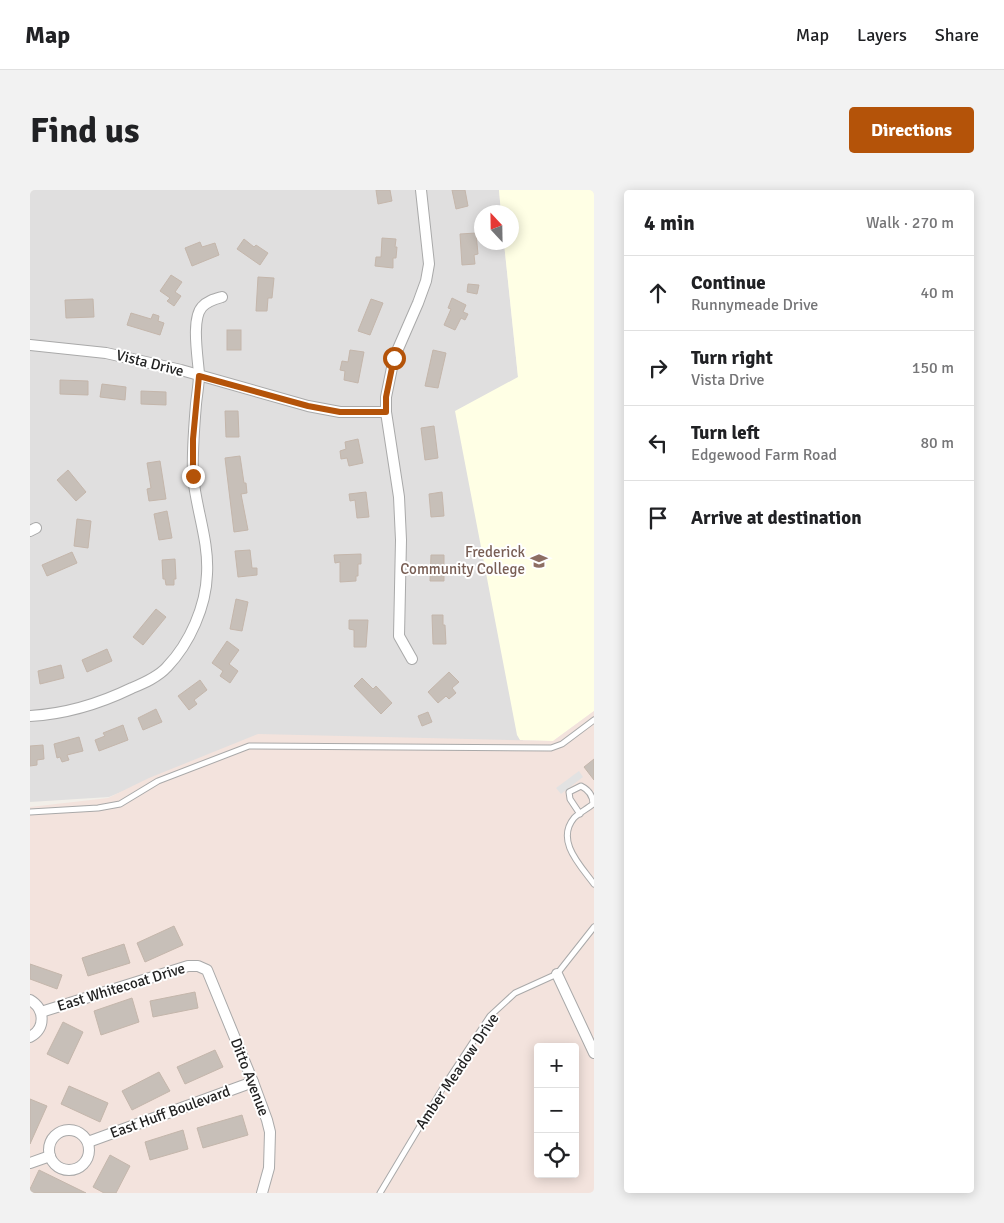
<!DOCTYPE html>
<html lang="en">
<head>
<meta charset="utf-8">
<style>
  :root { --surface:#fff; --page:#f2f2f2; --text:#202124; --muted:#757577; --line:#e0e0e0; --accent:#b45309 }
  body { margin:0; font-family:Signika,sans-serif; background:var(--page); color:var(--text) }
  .controls { position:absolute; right:15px; bottom:15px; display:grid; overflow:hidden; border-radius:5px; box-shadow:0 2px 12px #0003 }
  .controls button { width:45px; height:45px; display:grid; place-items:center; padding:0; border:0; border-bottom:1px solid var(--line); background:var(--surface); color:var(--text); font:25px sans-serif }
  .compass { position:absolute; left:444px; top:15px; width:45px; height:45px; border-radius:50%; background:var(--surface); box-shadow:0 2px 12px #0003; rotate:338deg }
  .stop { position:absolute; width:15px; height:15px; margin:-11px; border:4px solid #b45309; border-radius:50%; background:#fff }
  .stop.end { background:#b45309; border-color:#fff; box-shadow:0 1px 5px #0008 }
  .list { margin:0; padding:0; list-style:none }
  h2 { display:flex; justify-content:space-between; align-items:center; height:65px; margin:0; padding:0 20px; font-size:21px }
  h2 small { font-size:16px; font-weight:400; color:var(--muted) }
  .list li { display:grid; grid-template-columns:32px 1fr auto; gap:15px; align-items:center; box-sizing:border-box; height:75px; padding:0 20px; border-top:1px solid var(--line) }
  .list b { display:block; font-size:19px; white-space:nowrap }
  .list p { margin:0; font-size:16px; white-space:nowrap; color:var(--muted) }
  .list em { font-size:16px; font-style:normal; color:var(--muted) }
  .icon { flex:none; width:28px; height:28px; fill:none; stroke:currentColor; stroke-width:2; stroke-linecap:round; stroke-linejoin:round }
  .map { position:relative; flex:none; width:564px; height:1003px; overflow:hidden; border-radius:5px }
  header { display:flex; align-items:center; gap:30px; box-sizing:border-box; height:70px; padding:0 25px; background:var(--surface); border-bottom:1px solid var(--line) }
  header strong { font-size:24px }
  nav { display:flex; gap:28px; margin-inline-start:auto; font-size:18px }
  .intro { display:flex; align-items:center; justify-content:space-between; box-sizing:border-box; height:120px; padding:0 30px }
  h1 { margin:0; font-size:35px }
  .button { padding:12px 22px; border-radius:5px; background:var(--accent); color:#fff; font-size:18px; font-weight:700 }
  main { display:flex; gap:30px; padding:0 30px }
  aside { flex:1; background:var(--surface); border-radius:5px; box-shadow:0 2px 12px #0003 }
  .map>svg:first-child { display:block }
</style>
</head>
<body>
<header>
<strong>Map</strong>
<nav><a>Map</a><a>Layers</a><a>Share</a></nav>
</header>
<div class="intro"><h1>Find us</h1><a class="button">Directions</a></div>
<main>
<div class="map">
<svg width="564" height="1003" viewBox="0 0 564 1003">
  <rect width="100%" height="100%" fill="#f2efe9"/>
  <polygon fill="#e0dfdf" points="0,0 469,0 471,22 452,22 452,52 474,53 488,187 493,556 228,546 79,607 0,612"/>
  <polygon fill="#ffffe5" points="469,0 564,0 564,521 523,551 490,550 487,545 425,221 488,187 474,53 482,52 482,22 471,22"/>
  <path fill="#f3e3dd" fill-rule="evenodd" d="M564,521V1003H0V617L78,608L119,588L228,544L523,551ZM508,857H545V984H508Z"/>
  <polygon fill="#e2e2e2" points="549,581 553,587 531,604 526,598"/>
  <g fill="#c7bfb8" stroke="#c4b6ab">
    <polygon points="346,0 360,0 362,11 348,14"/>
    <polygon points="422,0 435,0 438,16 426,19"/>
    <polygon points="446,43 448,64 444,65 445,74 432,75 430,44"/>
    <polygon points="352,48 366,49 365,57 367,57 366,68 363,68 363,78 345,76 346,67 351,67"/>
    <polygon points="214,49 224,57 226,55 238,63 230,75 207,59"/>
    <polygon points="170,52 172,57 185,53 189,65 162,76 155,58"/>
    <polygon points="141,85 152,92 145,102 151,106 144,116 137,111 140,108 130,101"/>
    <polygon points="228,87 244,88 242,108 238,108 237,121 226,121"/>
    <polygon points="438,94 449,95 447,104 437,102"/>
    <polygon points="422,108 436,115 433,122 438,124 435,130 431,128 425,140 414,135 421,119 418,118"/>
    <polygon points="63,109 64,127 36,128 35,110"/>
    <polygon points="341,109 353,113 340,145 328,141"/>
    <polygon points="101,123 121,129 123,124 129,126 128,131 134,133 130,145 97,135"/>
    <rect x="197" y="140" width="14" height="20"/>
    <polygon points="320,160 334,162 328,193 314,190 315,181 310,180 312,171 318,172"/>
    <polygon points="403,160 416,163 408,198 395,196"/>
    <polygon points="30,190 58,191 58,205 30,204"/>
    <polygon points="72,194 96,197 95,210 70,207"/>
    <polygon points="111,201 136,202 136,215 111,214"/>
    <polygon points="195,221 208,221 209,247 196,247"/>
    <polygon points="404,236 408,268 395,270 391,238"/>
    <polygon points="328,249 333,273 319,276 317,268 311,269 310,261 316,259 315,252"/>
    <polygon points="210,266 214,293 216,293 217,303 211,304 218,340 204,342 195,268"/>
    <polygon points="130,271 136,309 119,311 117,299 121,298 117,273"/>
    <polygon points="38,280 56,302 46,311 27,290"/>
    <polygon points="336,302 339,327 327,328 325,310 320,311 319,304"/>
    <polygon points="412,302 414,326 401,327 399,304"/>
    <polygon points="137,321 142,348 129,350 124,324"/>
    <polygon points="47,329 61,331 58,358 44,356"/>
    <polygon points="220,360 222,378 227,378 227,385 208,387 205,361"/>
    <polygon points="42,362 47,373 17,386 12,375"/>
    <polygon points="331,364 331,374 328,374 328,386 326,386 326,391 310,392 310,372 305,373 304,365"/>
    <polygon points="401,365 414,365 414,391 400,391"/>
    <polygon points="145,369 146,389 144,389 144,395 136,395 135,389 133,389 132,370"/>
    <polygon points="206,409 218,412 212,441 200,439"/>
    <polygon points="126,419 136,427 113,455 103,447"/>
    <polygon points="402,425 413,425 413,435 415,435 416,454 403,454"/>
    <polygon points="319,430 338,430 336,457 324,457 324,440 319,439"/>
    <polygon points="197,451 209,460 199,474 208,481 200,493 190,486 193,481 182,473"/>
    <polygon points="77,459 82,471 57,482 52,470"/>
    <polygon points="31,475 34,488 10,494 8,481"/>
    <polygon points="419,482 429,492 422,498 426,503 419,509 416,506 408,513 398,502"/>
    <polygon points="332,488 343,499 346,496 362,513 351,524 324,496"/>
    <polygon points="170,490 177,500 164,510 167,514 159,520 148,506"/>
    <polygon points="126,519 132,532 113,540 108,528"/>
    <polygon points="398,522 402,532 392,536 388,526"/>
    <polygon points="93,535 98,550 69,561 65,550 75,546 73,543"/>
    <polygon points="49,547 53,561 37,565 39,570 32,572 30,567 27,568 24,554"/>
    <polygon points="13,555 14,569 7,570 7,575 0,576 0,556"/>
    <polygon points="564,569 564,590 554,577"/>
    <polygon points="144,736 153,755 115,772 107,753"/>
    <polygon points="94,754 100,773 58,786 52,768"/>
    <polygon points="0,774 32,785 27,799 0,789"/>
    <polygon points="165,802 168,818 123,827 120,811"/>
    <polygon points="102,808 109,832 71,845 64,821"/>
    <polygon points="33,832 53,842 38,874 17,864"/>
    <polygon points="185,860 193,877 155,894 147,877"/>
    <polygon points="129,882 140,901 102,920 92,901"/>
    <polygon points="39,896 78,913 70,932 31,914"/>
    <polygon points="0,909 17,916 0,954"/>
    <polygon points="212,925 218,945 173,958 167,938"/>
    <polygon points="153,940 158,959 120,970 115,952"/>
    <polygon points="80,965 100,976 86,1003 74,1003 63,997"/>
    <polygon points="9,980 56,1003 0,1003 0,999"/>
  </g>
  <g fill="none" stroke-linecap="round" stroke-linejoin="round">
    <g stroke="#a9a9a9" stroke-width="7">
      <g id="lane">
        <polyline points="0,622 68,618 90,614 128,591 219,556 521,558 532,554 564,530"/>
        <path d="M550,624L540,609L539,602L551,596C559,600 563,606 563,614C557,619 549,623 544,628C525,651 551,676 564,694"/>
        <polyline points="350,1003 414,896 460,826 485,803 527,784 564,737"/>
      </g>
    </g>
    <g stroke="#a9a9a9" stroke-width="12">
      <g id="street">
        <polyline points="0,155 76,163 151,180 278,216 310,222 356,222"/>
        <polyline points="0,341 6,338"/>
        <polyline points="382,469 369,446 371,350 369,307 356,222 356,207 364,168 388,113 396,91 399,74 391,0"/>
        <path d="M0,526C36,524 69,514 102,498C114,493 128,487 137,477C160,453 176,416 177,384C179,351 166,319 163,286C162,262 164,238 166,214C167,204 169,194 169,184C168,168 161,129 172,117C177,111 185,109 192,107"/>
        <polyline points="527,784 564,863"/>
        <path d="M0,810C15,819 16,838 0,847"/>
        <polyline points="11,822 158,776 168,776 177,780 223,892 237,930 240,942 239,978 232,1003"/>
        <circle cx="39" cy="960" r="20"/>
        <polyline points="58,952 223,892"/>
        <polyline points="0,973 20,966"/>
      </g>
    </g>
    <use href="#lane" stroke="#fff" stroke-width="5"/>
    <use href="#street" stroke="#fff" stroke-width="10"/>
  </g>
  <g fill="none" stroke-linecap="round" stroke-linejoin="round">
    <polyline stroke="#b45309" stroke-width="6" points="163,286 163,249 169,186 278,216 310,222 356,222 356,207 364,168"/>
  </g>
  <defs>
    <g id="university-bare" transform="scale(1.35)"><path d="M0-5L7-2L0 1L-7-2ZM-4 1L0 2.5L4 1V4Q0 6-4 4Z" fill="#8d6e63" stroke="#fff" stroke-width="2.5" paint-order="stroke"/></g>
  </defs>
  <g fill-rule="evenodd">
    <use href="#university-bare" x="509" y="371"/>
  </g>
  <g text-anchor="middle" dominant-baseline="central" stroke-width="4" stroke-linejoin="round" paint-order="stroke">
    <g font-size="15" fill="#222" stroke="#fff">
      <text transform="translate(120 173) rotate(14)">Vista Drive</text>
      <text transform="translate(91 797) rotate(-17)">East Whitecoat Drive</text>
      <text transform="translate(427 881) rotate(-56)">Amber Meadow Drive</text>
      <text transform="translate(220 887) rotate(69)">Ditto Avenue</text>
      <text transform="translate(140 922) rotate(-20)">East Huff Boulevard</text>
    </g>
    <g font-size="15" fill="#785e54" stroke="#fff" text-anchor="end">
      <text x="495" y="362">Frederick<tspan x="495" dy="17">Community College</tspan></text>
    </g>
  </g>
</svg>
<div class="controls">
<button>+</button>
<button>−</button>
<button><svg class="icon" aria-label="locate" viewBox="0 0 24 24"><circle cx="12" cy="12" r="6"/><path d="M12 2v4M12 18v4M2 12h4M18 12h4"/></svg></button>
</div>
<svg class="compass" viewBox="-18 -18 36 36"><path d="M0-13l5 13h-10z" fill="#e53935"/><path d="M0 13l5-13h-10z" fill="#757577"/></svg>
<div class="stop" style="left:364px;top:168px"></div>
<div class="stop end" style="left:163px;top:286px"></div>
</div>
<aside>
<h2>4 min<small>Walk · 270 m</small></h2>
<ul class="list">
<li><svg class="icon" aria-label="ahead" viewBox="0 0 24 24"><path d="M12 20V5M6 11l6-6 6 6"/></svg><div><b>Continue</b><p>Runnymeade Drive</p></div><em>40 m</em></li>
<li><svg class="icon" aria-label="right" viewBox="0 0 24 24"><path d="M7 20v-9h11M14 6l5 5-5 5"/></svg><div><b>Turn right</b><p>Vista Drive</p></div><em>150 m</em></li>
<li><svg class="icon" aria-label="left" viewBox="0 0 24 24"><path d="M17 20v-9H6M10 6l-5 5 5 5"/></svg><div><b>Turn left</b><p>Edgewood Farm Road</p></div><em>80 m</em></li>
<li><svg class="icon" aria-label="arrive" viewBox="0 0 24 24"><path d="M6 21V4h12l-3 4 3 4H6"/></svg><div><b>Arrive at destination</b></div></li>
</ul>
</aside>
</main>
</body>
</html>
